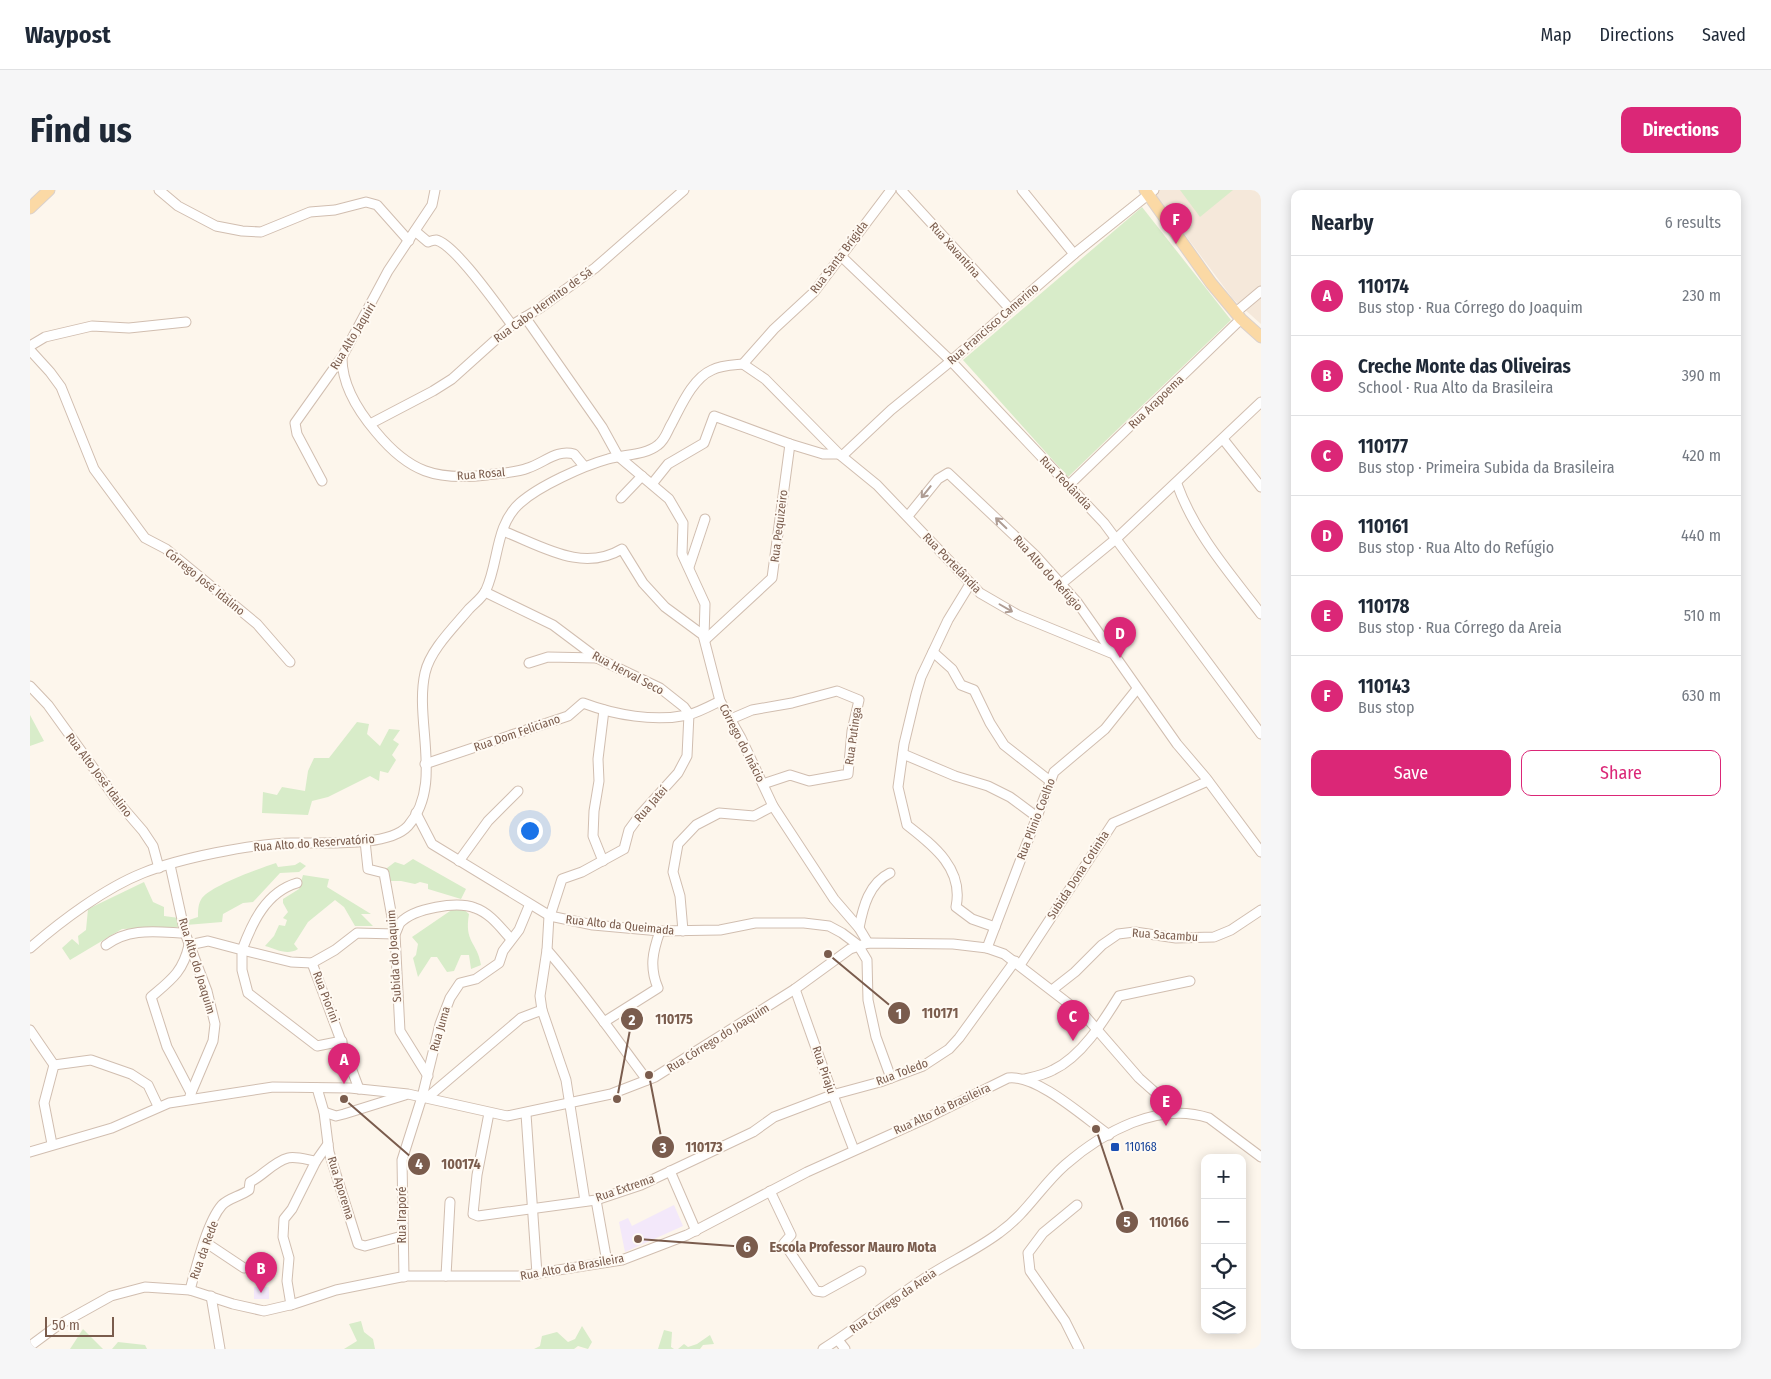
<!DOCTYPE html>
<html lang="en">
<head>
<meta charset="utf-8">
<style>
  :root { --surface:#fff; --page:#f6f6f7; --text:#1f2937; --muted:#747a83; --line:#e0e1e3; --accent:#db2777 }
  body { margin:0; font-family:"Fira Sans Condensed",sans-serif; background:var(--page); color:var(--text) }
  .controls { position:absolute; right:15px; bottom:15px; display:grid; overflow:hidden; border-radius:10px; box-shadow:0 2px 12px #0003 }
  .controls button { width:45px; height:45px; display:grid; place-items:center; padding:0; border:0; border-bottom:1px solid var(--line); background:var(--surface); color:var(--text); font:25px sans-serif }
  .scale { position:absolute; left:15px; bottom:12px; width:69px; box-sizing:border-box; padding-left:5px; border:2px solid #7a5c4d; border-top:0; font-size:14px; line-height:18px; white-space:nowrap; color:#7a5c4d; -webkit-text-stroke:4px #fffaf3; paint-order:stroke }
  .you { position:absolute; left:499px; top:640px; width:18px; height:18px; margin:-12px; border:4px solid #fff; border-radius:50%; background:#1a73e8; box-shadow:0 0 0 8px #1a73e833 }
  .badge { display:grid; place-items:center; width:32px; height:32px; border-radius:50%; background:var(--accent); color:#fff; font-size:16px; font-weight:700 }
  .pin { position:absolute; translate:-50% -41px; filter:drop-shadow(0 1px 2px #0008) }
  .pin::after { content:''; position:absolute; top:26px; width:18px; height:15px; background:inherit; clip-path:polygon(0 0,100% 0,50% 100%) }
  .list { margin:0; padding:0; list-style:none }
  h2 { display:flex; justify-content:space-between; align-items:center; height:65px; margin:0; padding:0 20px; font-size:21px }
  h2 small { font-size:16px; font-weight:400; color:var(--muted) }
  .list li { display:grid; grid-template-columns:32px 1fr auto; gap:15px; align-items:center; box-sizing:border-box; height:80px; padding:0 20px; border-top:1px solid var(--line) }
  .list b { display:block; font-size:19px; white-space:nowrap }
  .list p { margin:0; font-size:16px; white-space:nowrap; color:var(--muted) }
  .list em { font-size:16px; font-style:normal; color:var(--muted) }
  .actions { display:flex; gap:10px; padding:15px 20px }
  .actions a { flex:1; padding:11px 0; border:1px solid var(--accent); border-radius:10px; text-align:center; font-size:18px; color:var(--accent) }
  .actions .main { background:var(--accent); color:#fff }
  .icon { flex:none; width:28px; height:28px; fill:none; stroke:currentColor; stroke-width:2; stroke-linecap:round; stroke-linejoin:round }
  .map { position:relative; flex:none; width:1231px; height:1159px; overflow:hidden; border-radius:10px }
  header { display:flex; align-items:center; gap:30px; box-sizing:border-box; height:70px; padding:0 25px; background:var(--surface); border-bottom:1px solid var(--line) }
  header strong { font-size:24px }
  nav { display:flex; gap:28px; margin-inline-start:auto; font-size:18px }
  .intro { display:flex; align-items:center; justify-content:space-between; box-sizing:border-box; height:120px; padding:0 30px }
  h1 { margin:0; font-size:35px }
  .button { padding:12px 22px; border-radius:10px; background:var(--accent); color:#fff; font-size:18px; font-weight:700 }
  main { display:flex; gap:30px; padding:0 30px }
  aside { flex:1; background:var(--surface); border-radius:10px; box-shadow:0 2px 12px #0003 }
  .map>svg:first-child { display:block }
</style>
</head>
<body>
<header>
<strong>Waypost</strong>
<nav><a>Map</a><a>Directions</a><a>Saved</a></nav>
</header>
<div class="intro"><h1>Find us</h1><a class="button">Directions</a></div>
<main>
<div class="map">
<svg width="1231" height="1159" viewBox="0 0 1231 1159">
  <rect width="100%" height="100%" fill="#fdf6ec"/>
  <polygon fill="#f5e8da" points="1126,0 1231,0 1231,134 1203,109 1123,2"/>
  <g fill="#f3e8fa">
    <polygon points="644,1015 653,1036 595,1062 589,1032 598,1028 602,1036"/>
    <rect x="224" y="1097" width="15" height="12"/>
  </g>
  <g fill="#d8ecc9">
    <polygon points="1150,0 1203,0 1170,27"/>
    <polygon points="1112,17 1201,130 1038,287 933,170"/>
    <polygon points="0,525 14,551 0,556"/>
    <polygon points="327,532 339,534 337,544 350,556 359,539 370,540 363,550 369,554 362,565 366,570 358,583 350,581 349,591 340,586 298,607 282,611 278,625 232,623 233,602 247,605 252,597 275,601 278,581 284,568 299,568"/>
    <polygon points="383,669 436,699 431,709 398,699 398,694 390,692 385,694 371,691 358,691 357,678 365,672 374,675"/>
    <path d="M270,672L276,676L269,682L250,683L223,712L213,713L193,724L192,732L156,735V731L168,727C168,720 168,714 172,708C183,695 228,679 246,673L248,677L265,675Z"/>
    <path d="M273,685L299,689L297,697L341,724H331L343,736H325L314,717L305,710L278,732L264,754L268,759C257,766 246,759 235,756L244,746L249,735L255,736L257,730L253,728L258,722L253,713V709L269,699Z"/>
    <polygon points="114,692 123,712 134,717 134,726 149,728 150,737 92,739 40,770 32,758 42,749 49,755 48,746 56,740 58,719"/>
    <path d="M423,719H433L439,724C434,753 447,751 451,775L441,779L439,765H431L424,781L417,782L407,767H401L388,787L383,768L386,765L388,754L382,747Z"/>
    <polygon points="331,1131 334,1142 343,1149 345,1159 314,1159 327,1151 319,1134"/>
    <polygon points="552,1136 562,1152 558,1159 548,1156 544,1159 504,1159 510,1156 512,1146 527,1142 538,1152 545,1149"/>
    <polygon points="53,1139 73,1159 40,1159"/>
    <polygon points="634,1140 642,1142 641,1157 644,1159 628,1159"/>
    <polygon points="680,1145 684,1154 673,1155 670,1159 648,1159 654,1154 658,1157 667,1154"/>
    <polygon points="88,1152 115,1155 117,1159 82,1159"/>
  </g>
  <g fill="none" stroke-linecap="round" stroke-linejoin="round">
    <g stroke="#d1beb0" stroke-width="11">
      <g id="minor">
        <polyline points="129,0 148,16 186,36 212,41 231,42 280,22 305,20 336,12 347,15 379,51"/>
        <polyline points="871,0 980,119"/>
        <polyline points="992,0 1044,64"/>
        <path d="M385,41L398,52C401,51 403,50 406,50C425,54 469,118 482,135"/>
        <polyline points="812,67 921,171 1074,333 1231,544"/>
        <polyline points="1206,122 1231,101"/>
        <polyline points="495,127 572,237 588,266 639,309 653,333 652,364 675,414 674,447"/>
        <polyline points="0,156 15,147 62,136 99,138 156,132"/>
        <polyline points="0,160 20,182 31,197 64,279 115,348 136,359 227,434 260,472"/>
        <path d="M312,168C312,195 329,222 346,242C379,282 406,291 457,285C470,283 485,283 498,278C514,273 527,259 544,264L554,276"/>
        <polyline points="713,174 735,189 809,264 847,295 950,403 988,425 1081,463"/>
        <polyline points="713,174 744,139 784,102 861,0"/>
        <polyline points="340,234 403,201 422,189 482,135 510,118 565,78 654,0"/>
        <polyline points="1193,249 1231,297"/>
        <polyline points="812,266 861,220 921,171 1044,64 1124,0"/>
        <polyline points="292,291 267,244 265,233 312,167 358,81 402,15 405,0"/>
        <polyline points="622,294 638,274 674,253 684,226 760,254 793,264 809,264"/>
        <path d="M1147,294C1165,344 1199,382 1231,424"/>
        <polyline points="1039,295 1211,129"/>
        <polyline points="591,308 612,286"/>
        <polyline points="878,326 908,289 918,283 1005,365 1047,412 1147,554 1176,588 1231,662"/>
        <path d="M473,341C512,356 552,383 592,359L613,393L635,417L673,445L690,511L711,548L743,616L804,709L829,738L838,753"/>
        <polyline points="659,377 675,329"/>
        <path d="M940,394L918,430L891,487L886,504L874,554L868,597L877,635C904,656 934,679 926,717L942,729L965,737"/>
        <polyline points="1031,394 1087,348 1231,212"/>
        <polyline points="455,402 523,435 567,468 630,498 654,517 659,524 657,566 648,583 610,625 599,640 594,659 552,682 532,689 520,726"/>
        <polyline points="676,449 742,388 760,254"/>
        <polyline points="903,462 922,479 931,495 944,500 960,533 974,555 1020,591"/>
        <polyline points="499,473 518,467 567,468"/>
        <polyline points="0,496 18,515 88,612 113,641 123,656 129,678"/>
        <polyline points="701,529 722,520 762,513 807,501 829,510 822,541 818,584 779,591 760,585 733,594"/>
        <polyline points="873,564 925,586 958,596 980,607 1007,627"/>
        <path d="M395,574L538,526L553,513C585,525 624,532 658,525C669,522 680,516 690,511"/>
        <polyline points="386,623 402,654 520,726 563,735 630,741 690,740 725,733 774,733 799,736 812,743 828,755 837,770 838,810 846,847 861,888"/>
        <polyline points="335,651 338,679 354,683 365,744 370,841 398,886"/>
        <polyline points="429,671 458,631 488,601"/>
        <polyline points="573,671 563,646 564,621 569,591 568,569 574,520"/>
        <polyline points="140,675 155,743 177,801 185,834 183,851 161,903"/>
        <path d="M267,693C236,702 222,733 212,760L261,772L282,773"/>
        <path d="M519,726L517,760C553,801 584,846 617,890"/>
        <path d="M829,738C833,717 839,693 860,683"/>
        <polyline points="653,741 650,706 643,682 648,654 666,635 689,623 724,626 743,616"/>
        <path d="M76,755C99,737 128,742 155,743"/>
        <polyline points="159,755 178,751 212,760 212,780 218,803 287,856 312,851"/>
        <path d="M159,755C153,782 141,790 121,807L137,857L161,903L160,906"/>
        <path d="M0,758C31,731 75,698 113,683C150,668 221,654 261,653C290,652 358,658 378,636C414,595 384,532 395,483C400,460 424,437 439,419C445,413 453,407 456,400C469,372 465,335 490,313C509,296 553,276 578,269C594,264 614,266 628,255C636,249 637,241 642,233C651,216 663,188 682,180C691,175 703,175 713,174"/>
        <polyline points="957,758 1024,582 1075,539 1107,499"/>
        <polyline points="517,760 510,806 512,820 536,890 555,1011"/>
        <polyline points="990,775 1083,633 1178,591"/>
        <path d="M765,799C784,853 803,907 824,960"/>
        <polyline points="1022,800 1045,782 1072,755 1088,744 1105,742 1146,748 1184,747 1201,740 1231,720"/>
        <path d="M574,832L628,798C619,777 623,761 630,741"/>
        <polyline points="0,840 24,875 61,870 101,884 118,895 128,916"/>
        <path d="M994,889C1003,887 1014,885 1023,880C1051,867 1073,832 1089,806L1160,791"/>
        <polyline points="287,898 294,922 299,962 328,1054 335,1056 372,1046"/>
        <path d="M329,899L282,773L305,760L327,743L365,744C367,741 368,736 370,733C384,718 427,711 445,718C460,723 470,737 481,749"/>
        <polyline points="398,907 491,828 512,820"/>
        <polyline points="294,922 306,926 314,924 375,905"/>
        <polyline points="459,923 447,985 443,1024 448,1026 566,1010 611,995 723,942 744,927 802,905 850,892 893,876 919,859 929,848 985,771"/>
        <polyline points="496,924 507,1084"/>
        <polyline points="22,954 14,913 24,875"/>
        <polyline points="0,962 82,938 139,913 243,897 320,898 378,904 477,926 581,904 625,887 765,799 820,759 838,753 923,754 957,758 974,764 1056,827 1109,888 1146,921"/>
        <polyline points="640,981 666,1041"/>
        <polyline points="740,1001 761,1045 754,1053 786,1101 793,1102 831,1081"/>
        <polyline points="566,1010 577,1072"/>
        <polyline points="1047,1015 1013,1043 998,1063 1000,1081 1035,1131 1049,1159"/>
        <polyline points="175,1052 214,1078"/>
        <polyline points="416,1086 420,1012"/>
        <polyline points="374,1087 372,970 392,907 410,834 420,808 430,793 446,789 469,773 473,761 489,740 499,716"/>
        <path d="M160,1100C166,1078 177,1032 192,1015C199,1008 211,1006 219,1000L220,992C233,986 243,972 258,968C266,966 278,970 286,971"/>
        <polyline points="181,1106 190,1159"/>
        <polyline points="261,1115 257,1091 259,1068 253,1047 254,1029 262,1019 286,971 298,954"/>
        <polyline points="808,1150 815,1159"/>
        <path d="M0,1156L27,1136L81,1106L115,1097L160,1100L203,1114L234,1121L264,1114L306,1100L376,1086H490L592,1070L657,1045L777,982L895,929L978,888C1007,884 1056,929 1079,945"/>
        <path d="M793,1159C827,1138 858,1112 892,1090C917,1073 945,1061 969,1043C997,1023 1011,996 1035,975C1073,942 1128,911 1179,928L1231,967"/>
      </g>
    </g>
    <g stroke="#dad1cd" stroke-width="13">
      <g id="major">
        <polyline points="1115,0 1181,93 1211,129 1231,147"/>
        <polyline points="0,18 19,0"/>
      </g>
    </g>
    <use href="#minor" stroke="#fff" stroke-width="9"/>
    <use href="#major" stroke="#fbd9a5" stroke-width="11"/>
  </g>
  <defs><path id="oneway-shaft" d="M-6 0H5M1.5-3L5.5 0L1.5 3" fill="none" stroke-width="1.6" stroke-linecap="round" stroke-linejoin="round" transform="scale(1.25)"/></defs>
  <g stroke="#af9d94">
    <use href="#oneway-shaft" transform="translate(896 302) rotate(129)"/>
    <use href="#oneway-shaft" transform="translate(971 333) rotate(-136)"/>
    <use href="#oneway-shaft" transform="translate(976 418) rotate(30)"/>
  </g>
  <rect fill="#1a4fb4" stroke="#fffaf3" stroke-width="2" x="1080" y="952" width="10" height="10" rx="2.5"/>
  <g text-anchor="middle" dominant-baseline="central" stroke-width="4" stroke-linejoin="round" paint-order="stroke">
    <g font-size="12" fill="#7a5c4d" stroke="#fffaf3">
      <text transform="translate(925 60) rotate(48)">Rua Xavantina</text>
      <text transform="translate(809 67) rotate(-53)">Rua Santa Brígida</text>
      <text transform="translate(513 115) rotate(-36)">Rua Cabo Hermito de Sá</text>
      <text transform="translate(963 134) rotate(-41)">Rua Francisco Camerino</text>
      <text transform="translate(323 146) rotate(-59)">Rua Alto Jaquiri</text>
      <text transform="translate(1126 212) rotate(-44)">Rua Arapoema</text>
      <text transform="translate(451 284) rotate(-5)">Rua Rosal</text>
      <text transform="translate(1036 293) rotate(46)">Rua Teolândia</text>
      <text transform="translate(749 336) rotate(-83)">Rua Pequizeiro</text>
      <text transform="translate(922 373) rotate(46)">Rua Portelândia</text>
      <text transform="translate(1018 383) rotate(48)">Rua Alto do Refúgio</text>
      <text transform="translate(175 392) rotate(39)">Córrego José Idalino</text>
      <text transform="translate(598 483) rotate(28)">Rua Herval Seco</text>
      <text transform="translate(487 543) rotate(-19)">Rua Dom Feliciano</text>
      <text transform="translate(823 546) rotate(-82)">Rua Putinga</text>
      <text transform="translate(712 553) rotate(63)">Córrego do Inácio</text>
      <text transform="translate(69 585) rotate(53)">Rua Alto José Idalino</text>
      <text transform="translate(621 614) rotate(-49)">Rua Jateí</text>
      <text transform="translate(1006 629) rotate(-69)">Rua Plinio Coelho</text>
      <text transform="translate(284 653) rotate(-4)">Rua Alto do Reservatório</text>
      <text transform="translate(1048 685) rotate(-57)">Subida Dona Cotinha</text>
      <text transform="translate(590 735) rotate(6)">Rua Alto da Queimada</text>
      <text transform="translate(1135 745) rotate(4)">Rua Sacambu</text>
      <text transform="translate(364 766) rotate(-94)">Subida do Joaquim</text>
      <text transform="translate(167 776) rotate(73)">Rua Alto do Joaquim</text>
      <text transform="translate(296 807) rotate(69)">Rua Piorini</text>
      <text transform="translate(410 839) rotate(-74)">Rua Juma</text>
      <text transform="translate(688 848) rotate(-32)">Rua Córrego do Joaquim</text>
      <text transform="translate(794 880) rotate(71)">Rua Piraju</text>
      <text transform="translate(872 882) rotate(-21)">Rua Toledo</text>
      <text transform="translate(912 919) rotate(-25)">Rua Alto da Brasileira</text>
      <text transform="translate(311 998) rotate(73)">Rua Aporema</text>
      <text transform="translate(595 998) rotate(-19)">Rua Extrema</text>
      <text transform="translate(372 1025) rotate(-90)">Rua Iraporé</text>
      <text transform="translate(174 1060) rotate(-70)">Rua da Rede</text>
      <text transform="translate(542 1077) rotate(-10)">Rua Alto da Brasileira</text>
      <text transform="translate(863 1111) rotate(-35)">Rua Córrego da Areia</text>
    </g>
    <g font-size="12" fill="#164399" stroke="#fffaf3" text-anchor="start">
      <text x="1095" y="957">110168</text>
    </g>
  </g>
  <path fill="none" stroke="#7a5c4d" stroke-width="2" d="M798 764L869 823M587 909L602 829M619 885L633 957M314 909L389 974M1066 939L1097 1032M608 1049L717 1057"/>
  <g fill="#7a5c4d" stroke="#fffaf3" stroke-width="2">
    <circle cx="798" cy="764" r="5"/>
    <circle cx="587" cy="909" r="5"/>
    <circle cx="619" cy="885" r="5"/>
    <circle cx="314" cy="909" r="5"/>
    <circle cx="1066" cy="939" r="5"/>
    <circle cx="608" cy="1049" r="5"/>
    <circle cx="869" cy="823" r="12"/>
    <circle cx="602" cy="829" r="12"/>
    <circle cx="633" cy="957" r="12"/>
    <circle cx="389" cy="974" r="12"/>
    <circle cx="1097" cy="1032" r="12"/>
    <circle cx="717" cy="1057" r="12"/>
  </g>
  <g font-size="15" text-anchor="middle" font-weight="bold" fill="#fff">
    <text x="869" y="829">1</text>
    <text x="602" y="835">2</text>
    <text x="633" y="963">3</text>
    <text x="389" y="979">4</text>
    <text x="1097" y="1037">5</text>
    <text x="717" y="1062">6</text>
  </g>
  <g font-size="14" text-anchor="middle" font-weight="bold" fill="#7a5c4d" stroke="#fffaf3" stroke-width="4" stroke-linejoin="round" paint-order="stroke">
    <text x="910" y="828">110171</text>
    <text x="644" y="834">110175</text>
    <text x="674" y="962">110173</text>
    <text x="431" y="979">100174</text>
    <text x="1139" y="1037">110166</text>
    <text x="823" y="1062">Escola Professor Mauro Mota</text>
  </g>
</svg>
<div class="controls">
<button>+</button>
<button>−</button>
<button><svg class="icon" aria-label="locate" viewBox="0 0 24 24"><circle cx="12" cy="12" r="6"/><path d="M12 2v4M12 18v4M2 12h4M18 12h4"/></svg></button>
<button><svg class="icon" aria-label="layers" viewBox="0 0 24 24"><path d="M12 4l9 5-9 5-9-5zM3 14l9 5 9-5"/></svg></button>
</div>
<div class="scale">50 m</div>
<div class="you"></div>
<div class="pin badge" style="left:314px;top:894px">A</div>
<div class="pin badge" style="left:231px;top:1103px">B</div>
<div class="pin badge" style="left:1043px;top:851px">C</div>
<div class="pin badge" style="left:1090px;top:468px">D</div>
<div class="pin badge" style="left:1136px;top:936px">E</div>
<div class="pin badge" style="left:1146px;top:54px">F</div>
</div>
<aside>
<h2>Nearby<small>6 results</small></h2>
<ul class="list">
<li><span class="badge">A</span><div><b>110174</b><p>Bus stop · Rua Córrego do Joaquim</p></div><em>230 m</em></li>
<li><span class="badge">B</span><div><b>Creche Monte das Oliveiras</b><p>School · Rua Alto da Brasileira</p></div><em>390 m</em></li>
<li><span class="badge">C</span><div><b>110177</b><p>Bus stop · Primeira Subida da Brasileira</p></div><em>420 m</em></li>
<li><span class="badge">D</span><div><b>110161</b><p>Bus stop · Rua Alto do Refúgio</p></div><em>440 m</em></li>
<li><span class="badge">E</span><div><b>110178</b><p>Bus stop · Rua Córrego da Areia</p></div><em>510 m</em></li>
<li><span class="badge">F</span><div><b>110143</b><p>Bus stop</p></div><em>630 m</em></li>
</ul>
<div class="actions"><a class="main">Save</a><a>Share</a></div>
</aside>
</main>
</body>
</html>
